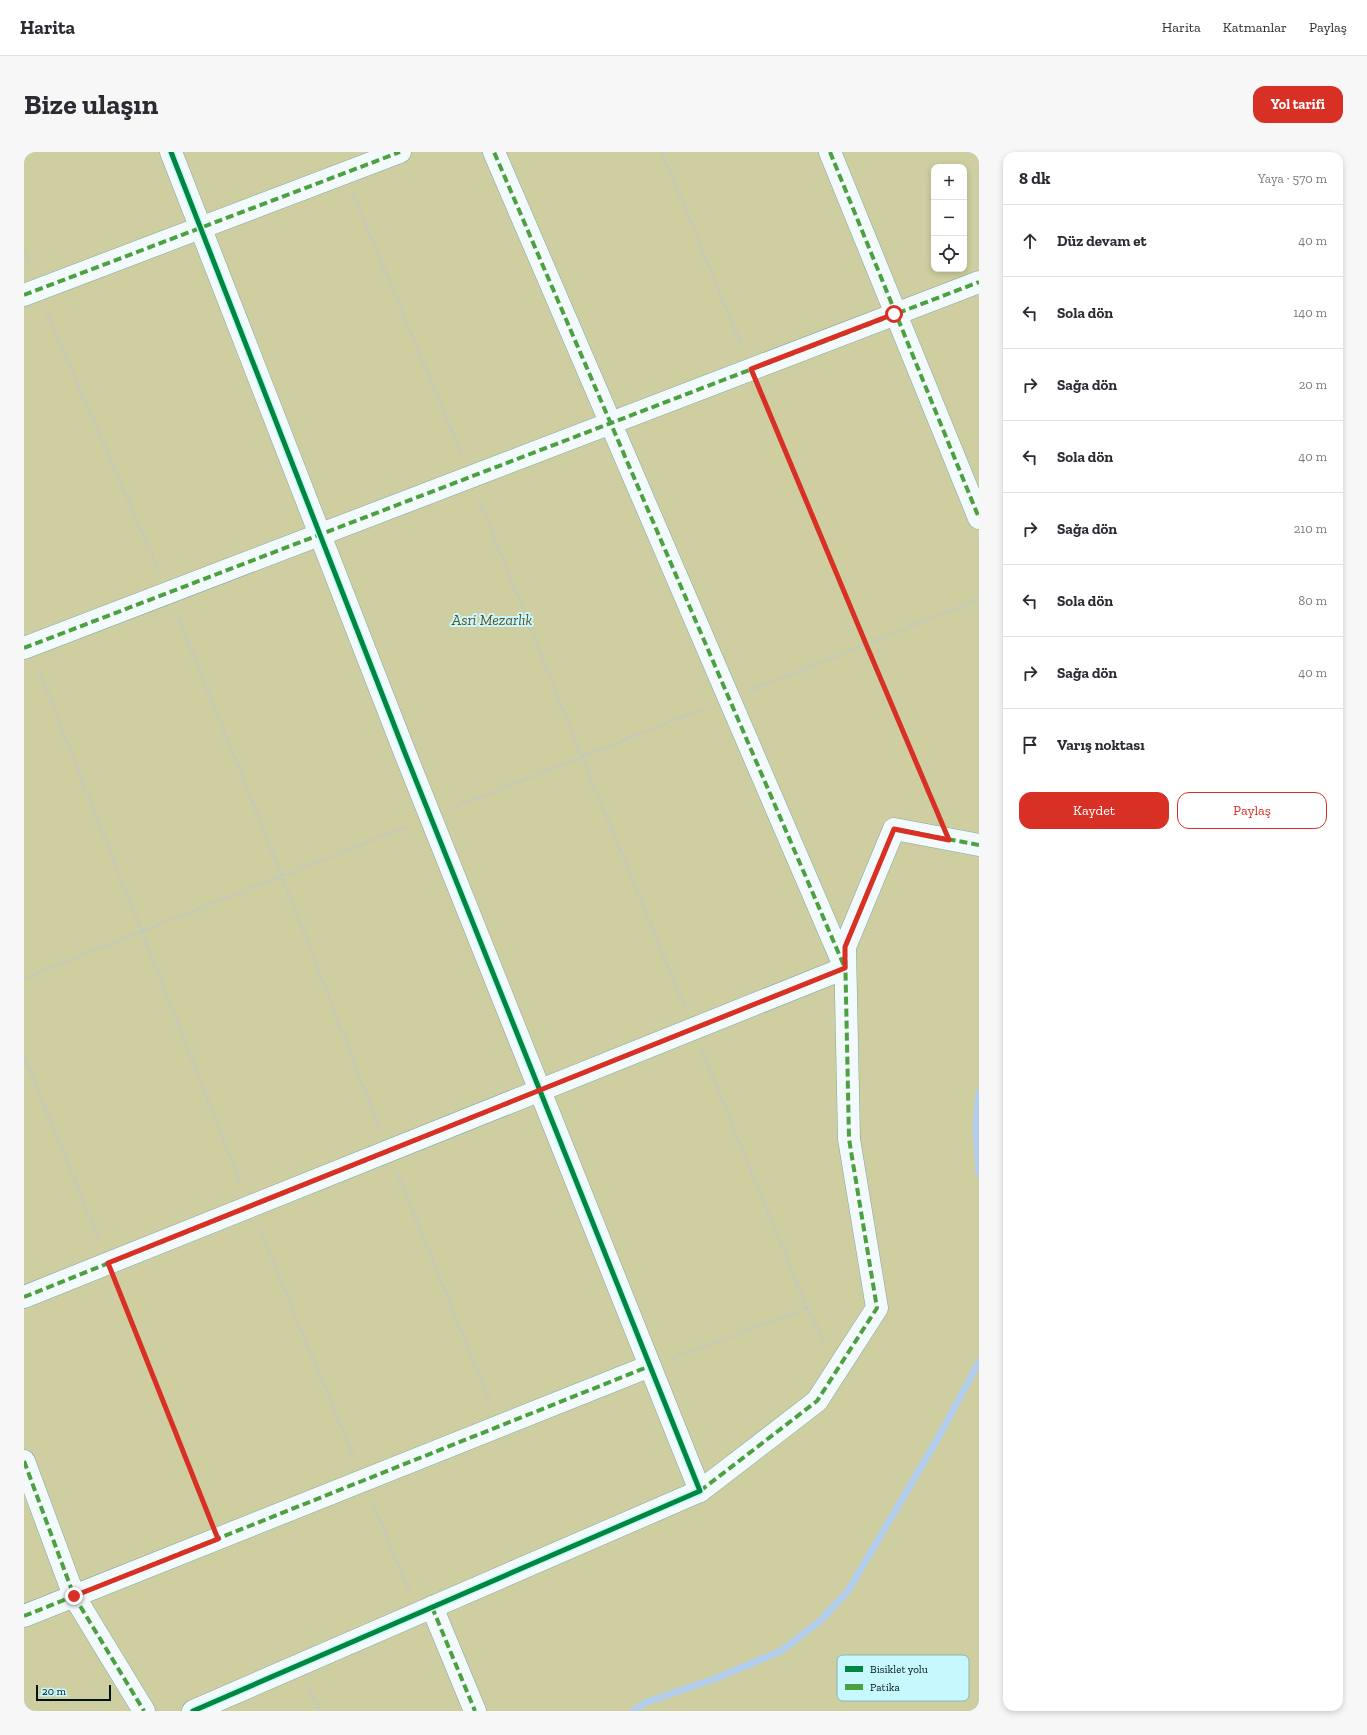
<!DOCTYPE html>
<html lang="tr">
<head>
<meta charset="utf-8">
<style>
  :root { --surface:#fff; --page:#f7f7f7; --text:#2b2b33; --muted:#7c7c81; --line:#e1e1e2; --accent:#d93025 }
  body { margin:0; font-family:"Zilla Slab",serif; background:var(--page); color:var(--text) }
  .controls { position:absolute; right:12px; top:12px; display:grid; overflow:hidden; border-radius:8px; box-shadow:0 2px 6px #0003 }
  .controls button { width:36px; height:36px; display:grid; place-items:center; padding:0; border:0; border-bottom:1px solid var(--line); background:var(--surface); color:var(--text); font:20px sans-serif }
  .scale { position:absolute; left:12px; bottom:10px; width:75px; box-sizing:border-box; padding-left:4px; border:2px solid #001417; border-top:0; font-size:11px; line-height:14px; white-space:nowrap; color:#001417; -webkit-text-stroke:3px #c6f8fe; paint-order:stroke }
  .stop { position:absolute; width:12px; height:12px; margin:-9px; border:3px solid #d93025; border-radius:50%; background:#fff }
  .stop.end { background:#d93025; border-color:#fff; box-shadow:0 1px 4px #0008 }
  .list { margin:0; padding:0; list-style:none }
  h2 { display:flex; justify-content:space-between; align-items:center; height:52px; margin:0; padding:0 16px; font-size:17px }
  h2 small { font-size:13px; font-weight:400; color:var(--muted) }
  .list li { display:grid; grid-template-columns:26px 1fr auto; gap:12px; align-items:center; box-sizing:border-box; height:72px; padding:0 16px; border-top:1px solid var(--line) }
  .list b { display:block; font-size:15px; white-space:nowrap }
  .list em { font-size:13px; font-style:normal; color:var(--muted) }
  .actions { display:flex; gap:8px; padding:12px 16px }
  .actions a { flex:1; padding:9px 0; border:1px solid var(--accent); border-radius:12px; text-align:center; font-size:14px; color:var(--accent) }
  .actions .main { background:var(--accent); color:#fff }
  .icon { flex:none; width:22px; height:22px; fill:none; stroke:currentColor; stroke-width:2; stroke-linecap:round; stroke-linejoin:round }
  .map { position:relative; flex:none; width:955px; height:1559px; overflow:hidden; border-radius:12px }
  header { display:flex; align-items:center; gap:24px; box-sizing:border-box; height:56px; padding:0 20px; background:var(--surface); border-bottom:1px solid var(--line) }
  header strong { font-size:19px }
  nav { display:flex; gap:22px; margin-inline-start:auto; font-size:14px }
  .intro { display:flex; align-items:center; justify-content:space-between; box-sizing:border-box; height:96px; padding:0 24px }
  h1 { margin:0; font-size:28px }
  .button { padding:10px 18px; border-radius:12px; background:var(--accent); color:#fff; font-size:14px; font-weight:700 }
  main { display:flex; gap:24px; padding:0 24px }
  aside { flex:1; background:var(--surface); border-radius:12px; box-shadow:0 2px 6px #0003 }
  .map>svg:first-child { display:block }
</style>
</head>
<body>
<header>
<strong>Harita</strong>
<nav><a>Harita</a><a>Katmanlar</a><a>Paylaş</a></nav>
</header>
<div class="intro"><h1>Bize ulaşın</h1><a class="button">Yol tarifi</a></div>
<main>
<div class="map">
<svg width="955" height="1559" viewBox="0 0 955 1559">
  <rect width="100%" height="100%" fill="#b0e0e5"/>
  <path fill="#cfcea0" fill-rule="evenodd" d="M0,0H955V1559H0ZM910,15H940V117H910Z"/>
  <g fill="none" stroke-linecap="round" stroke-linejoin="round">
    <g stroke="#b3ceec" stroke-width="7">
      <polyline points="955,941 952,974 955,1021"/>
      <polyline points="609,1559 623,1550 693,1526 757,1499 796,1469 824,1439 914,1286 955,1210"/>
    </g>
    <g stroke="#7fa6aa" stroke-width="23">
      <g id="minor">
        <polyline points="147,0 381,601 676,1339 169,1559"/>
        <polyline points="806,0 955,366"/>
        <polyline points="0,143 376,0"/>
        <polyline points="0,496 955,130"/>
        <polyline points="0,1145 821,816 470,0"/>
        <polyline points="0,1309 50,1444 120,1559"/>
        <polyline points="676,1339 793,1249 853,1156 825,987 821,795 870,677 955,693"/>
        <polyline points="408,1455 451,1559"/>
        <polyline points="0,1464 626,1214"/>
      </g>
    </g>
    <g stroke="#bbc9cb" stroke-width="2.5" stroke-dasharray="2 2" stroke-linecap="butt">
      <polyline points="638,0 718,195"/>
      <polyline points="329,42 438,303"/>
      <polyline points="0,99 6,115"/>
      <polyline points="22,159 135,419"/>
      <polyline points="736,239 842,492 914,662"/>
      <polyline points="455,347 558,605 661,856"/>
      <polyline points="153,462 258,724 356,977"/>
      <polyline points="14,516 217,1032"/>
      <polyline points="727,538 955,447"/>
      <polyline points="428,656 684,555"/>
      <polyline points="0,826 384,674"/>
      <polyline points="678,898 783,1156"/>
      <polyline points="0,904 76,1090"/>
      <polyline points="373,1020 467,1253"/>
      <polyline points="235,1076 330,1306"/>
      <polyline points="92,1132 186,1365"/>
      <polyline points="648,1206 783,1156 801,1191"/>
      <polyline points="348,1349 385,1439"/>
      <polyline points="283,1534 297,1559"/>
    </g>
    <use href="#minor" stroke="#f3fafb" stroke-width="22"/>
    <g stroke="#4ba040" stroke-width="4" stroke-dasharray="8 4" stroke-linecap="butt">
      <polyline points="806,0 955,366"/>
      <polyline points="0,143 376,0"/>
      <polyline points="0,496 955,130"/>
      <polyline points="0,1145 821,816 470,0"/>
      <polyline points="0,1309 50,1444 120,1559"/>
      <polyline points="676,1339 793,1249 853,1156 825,987 821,795 870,677 955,693"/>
      <polyline points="408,1455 451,1559"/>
      <polyline points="0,1464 626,1214"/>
    </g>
    <g stroke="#c6f8fe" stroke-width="8">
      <polyline id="cycleway" points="147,0 381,601 676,1339 169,1559"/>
    </g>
    <use href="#cycleway" stroke="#00873e" stroke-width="5"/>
  </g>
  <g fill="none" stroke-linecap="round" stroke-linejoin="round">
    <polyline stroke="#d93025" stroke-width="5" points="50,1444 194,1387 84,1111 821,816 821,795 870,677 925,688 842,492 727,217 870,162"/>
  </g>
  <g text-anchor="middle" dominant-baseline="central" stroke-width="4" stroke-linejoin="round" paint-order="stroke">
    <g font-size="15" font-style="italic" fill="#66501f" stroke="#c6f8fe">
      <text x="468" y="468">Asri Mezarlık</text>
    </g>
  </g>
  <rect x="813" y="1503" width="132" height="46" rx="6" fill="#c6f8fe" stroke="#8bb4b9" stroke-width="1"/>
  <rect x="821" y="1514" width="18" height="6" fill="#00873e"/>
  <rect x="821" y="1532" width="18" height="6" fill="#4ba040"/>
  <g font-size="11" fill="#001417">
    <text x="846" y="1521">Bisiklet yolu</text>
    <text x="846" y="1539">Patika</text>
  </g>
</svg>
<div class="controls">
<button>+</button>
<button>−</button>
<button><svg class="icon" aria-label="locate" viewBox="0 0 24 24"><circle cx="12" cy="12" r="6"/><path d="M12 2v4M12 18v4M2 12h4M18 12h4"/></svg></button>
</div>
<div class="scale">20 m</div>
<div class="stop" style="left:870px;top:162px"></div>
<div class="stop end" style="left:50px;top:1444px"></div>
</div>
<aside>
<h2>8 dk<small>Yaya · 570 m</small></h2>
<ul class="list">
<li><svg class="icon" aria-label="ahead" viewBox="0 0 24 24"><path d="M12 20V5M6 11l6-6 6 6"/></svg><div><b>Düz devam et</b></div><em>40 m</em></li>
<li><svg class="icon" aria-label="left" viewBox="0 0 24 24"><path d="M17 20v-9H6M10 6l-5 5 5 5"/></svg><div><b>Sola dön</b></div><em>140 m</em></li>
<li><svg class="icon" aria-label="right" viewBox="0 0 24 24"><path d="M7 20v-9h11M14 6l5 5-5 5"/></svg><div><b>Sağa dön</b></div><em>20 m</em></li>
<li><svg class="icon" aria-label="left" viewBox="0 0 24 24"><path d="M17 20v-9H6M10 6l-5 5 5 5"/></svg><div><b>Sola dön</b></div><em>40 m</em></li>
<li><svg class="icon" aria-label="right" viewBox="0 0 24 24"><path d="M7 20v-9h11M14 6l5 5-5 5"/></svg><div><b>Sağa dön</b></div><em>210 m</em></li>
<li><svg class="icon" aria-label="left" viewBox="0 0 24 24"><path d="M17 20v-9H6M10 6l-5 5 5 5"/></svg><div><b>Sola dön</b></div><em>80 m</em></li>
<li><svg class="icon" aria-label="right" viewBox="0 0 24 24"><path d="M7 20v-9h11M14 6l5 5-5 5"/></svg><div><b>Sağa dön</b></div><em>40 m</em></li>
<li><svg class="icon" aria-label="arrive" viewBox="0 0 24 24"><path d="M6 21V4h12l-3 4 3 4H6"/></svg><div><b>Varış noktası</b></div></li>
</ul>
<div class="actions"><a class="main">Kaydet</a><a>Paylaş</a></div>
</aside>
</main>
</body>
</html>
